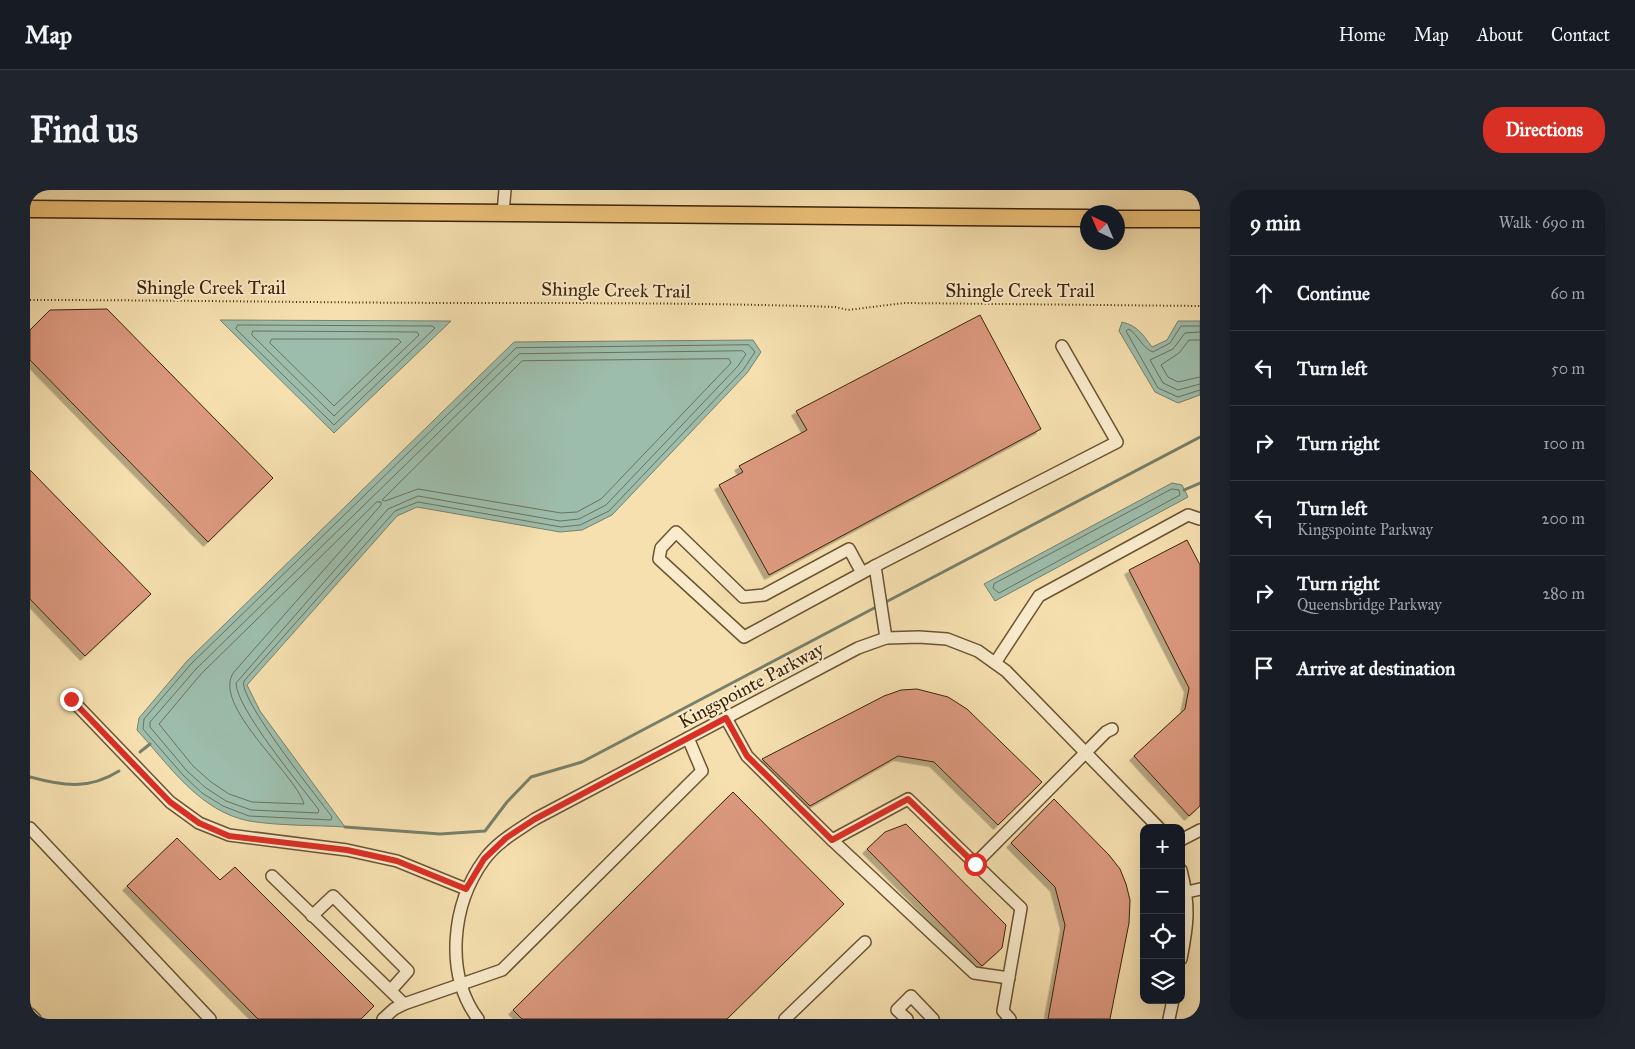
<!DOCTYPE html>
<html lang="en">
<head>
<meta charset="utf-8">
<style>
  :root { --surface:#171b24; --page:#20242c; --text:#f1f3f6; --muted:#9ea1a6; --line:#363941; --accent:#d93025 }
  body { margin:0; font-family:"IM FELL Great Primer",serif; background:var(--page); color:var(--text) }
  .controls { position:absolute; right:15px; bottom:15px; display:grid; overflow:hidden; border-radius:10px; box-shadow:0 5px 20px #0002 }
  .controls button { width:45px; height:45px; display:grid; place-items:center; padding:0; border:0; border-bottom:1px solid var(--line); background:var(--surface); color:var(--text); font:25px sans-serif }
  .compass { position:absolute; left:1050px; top:15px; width:45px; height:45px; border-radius:50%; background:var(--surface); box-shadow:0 5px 20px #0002; rotate:316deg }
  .stop { position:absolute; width:15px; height:15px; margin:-11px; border:4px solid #d93025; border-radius:50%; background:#fff }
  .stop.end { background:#d93025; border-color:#fff; box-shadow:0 1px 5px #0008 }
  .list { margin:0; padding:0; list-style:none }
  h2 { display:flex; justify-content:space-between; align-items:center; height:65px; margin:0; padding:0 20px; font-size:21px }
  h2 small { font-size:16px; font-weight:400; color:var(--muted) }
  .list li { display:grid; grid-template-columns:32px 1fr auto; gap:15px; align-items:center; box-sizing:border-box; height:75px; padding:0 20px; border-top:1px solid var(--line) }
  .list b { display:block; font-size:19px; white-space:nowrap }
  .list p { margin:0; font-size:16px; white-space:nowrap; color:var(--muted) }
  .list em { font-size:16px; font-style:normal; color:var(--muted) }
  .icon { flex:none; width:28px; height:28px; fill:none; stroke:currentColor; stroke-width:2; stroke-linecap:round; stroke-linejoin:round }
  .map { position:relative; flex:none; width:1170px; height:829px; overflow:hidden; border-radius:20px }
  header { display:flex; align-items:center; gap:30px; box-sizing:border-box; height:70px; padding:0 25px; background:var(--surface); border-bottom:1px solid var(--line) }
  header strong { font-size:24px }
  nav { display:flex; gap:28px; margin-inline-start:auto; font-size:18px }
  .intro { display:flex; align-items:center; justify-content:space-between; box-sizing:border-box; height:120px; padding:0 30px }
  h1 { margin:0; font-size:35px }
  .button { padding:12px 22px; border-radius:20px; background:var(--accent); color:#fff; font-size:18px; font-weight:700 }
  main { display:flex; gap:30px; padding:0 30px }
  aside { flex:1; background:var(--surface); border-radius:20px; box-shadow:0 5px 20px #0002 }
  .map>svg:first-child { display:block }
</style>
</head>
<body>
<header>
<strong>Map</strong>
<nav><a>Home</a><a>Map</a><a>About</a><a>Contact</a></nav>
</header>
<div class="intro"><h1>Find us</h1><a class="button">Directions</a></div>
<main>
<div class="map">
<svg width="1170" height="829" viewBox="0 0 1170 829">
  <defs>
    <filter id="shadow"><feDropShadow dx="-4.5" dy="4.5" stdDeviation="0" flood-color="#0004"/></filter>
  </defs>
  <rect width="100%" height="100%" fill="#f6e0b0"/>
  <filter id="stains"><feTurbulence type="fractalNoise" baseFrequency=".004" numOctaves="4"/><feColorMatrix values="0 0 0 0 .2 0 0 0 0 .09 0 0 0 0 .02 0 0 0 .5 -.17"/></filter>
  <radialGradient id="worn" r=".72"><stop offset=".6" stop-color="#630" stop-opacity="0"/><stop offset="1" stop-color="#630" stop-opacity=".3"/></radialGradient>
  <g fill="#9dbdac" stroke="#77806a">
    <polygon points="190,130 421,131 304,243"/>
    <path d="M1148,131H1170V205L1148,213L1125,202L1089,141L1092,132C1108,136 1113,145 1122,157L1137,150Z"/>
    <path d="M723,150L731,162L717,183L582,325L552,340L530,342L387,317L367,326L217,495L230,521L315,637C284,635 250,636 219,631C169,621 139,575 107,540L109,528L157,471L484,152Z"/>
    <polygon points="1142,293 1152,295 1158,307 965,411 954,394"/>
  </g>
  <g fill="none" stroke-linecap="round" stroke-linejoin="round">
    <g stroke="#6d715a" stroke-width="1">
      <polygon points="208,135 402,136 405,138 304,235 206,139"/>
      <path d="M1170,136H1151L1140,153L1123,162C1113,159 1108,145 1099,139L1096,141L1128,198L1148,207L1170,200"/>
      <polygon points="223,141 387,142 389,145 304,226 222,145"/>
      <polyline points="1170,142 1155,143 1143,159 1120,170 1133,193 1148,200 1170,194"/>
      <polygon points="242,149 368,149 371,152 304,216 240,153"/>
      <polyline points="1170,150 1159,150 1149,163 1131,175 1138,187 1148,192 1170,187"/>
      <path d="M719,155L725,162L713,180L579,321L550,335L531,337L388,312L365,321L214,491C207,507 288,608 302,627L301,630L219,626L193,616L172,603L153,585L113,539L114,529L161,474L486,158Z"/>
      <path d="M713,161L716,164L708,176L576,315L549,329L530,331L388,306L358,319L206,493C206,518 271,596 289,620L288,623L221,620L196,611L176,598L157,581L120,537V532L166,479L489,164Z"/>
      <polygon points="699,169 701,173 571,309 547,322 531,323 388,299 355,311 352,310 492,171"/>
      <polygon points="1142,299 1149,300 1150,305 969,403 963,398 964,394"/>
      <path d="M347,312H351V315L204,482C180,514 265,583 274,614L222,612L199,604L181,592L163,576L129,534L171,484Z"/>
    </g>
    <g stroke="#77806a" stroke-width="3">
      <polyline points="1154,300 1170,293"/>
      <polyline points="854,413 1170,247"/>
      <polyline points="110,562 120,554"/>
      <path d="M0,587C33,596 59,600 89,581"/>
      <polyline points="315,637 410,644 455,641 477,612 501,587 552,572 848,416"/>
    </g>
  </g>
  <g fill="#dc997f" stroke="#3d2508" filter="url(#shadow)">
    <polygon points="77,119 243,288 178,352 0,170 0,140 20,120"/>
    <polygon points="950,125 1011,239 739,385 689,295 713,282 709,276 777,240 766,221"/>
    <polygon points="0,280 121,404 55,466 0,409"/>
    <polygon points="1157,350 1170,375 1170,616 1159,626 1104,566 1155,519 1159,498 1099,380"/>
    <polygon points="887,499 918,507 937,519 1012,592 968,635 904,572 868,566 780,616 732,569 854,506 871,500"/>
    <polygon points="703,602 814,714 697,829 492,829 483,820"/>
    <polygon points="1024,609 1079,665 1090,679 1096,694 1100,710 1099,733 1080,829 1018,829 1035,735 1025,697 981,653"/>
    <polygon points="876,634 976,735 972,758 952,776 837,659 855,642"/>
    <polygon points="147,648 190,690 205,677 344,816 331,829 228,829 97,696"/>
  </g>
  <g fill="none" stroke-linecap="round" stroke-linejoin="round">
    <g stroke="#6b5432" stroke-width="14">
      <g id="minor">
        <polyline points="473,23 475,0"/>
        <polyline points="832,383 819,359 734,405 713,407 646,342 631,358 629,369 714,447 832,383 845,376"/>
        <polyline points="856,448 845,376 1087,252 1032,156"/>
        <polyline points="965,473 1009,406 1158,325 1170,329"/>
        <polyline points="41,509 140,612 169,633 199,645 317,660 367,671 436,699"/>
        <polyline points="696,528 717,566 802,650 878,609 991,718 973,821 980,829"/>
        <polyline points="0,638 180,829"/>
        <polyline points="802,650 944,783 979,788"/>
        <polyline points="1151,650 1170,640"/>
        <polyline points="945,674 1076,542 1082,539"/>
        <path d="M1151,680C1160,715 1158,734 1151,769"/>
        <polyline points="242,686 374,814"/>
        <polyline points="1157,702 1170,699"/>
        <polyline points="282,726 303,706 378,781 361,800"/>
        <polyline points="0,824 5,829"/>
        <polyline points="353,829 364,819 374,814 472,780 672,581 658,548"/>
        <path d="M448,829C414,783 422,714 454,670C467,652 487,641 505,629L828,458L856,448L889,447L917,449L948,461L976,481L1129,638"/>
        <polyline points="755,829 835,752"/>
        <polyline points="877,829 867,820 881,806 903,829"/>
        <polyline points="1139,829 1143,810"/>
      </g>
    </g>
    <g stroke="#3d2508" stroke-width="19">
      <g id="highway">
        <polyline points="0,19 1058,28"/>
        <polyline points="1088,29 1170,29"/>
      </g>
    </g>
    <path stroke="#3d2508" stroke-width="2" stroke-dasharray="1 2.5" stroke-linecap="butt" d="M0,110C150,110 299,113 449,113C568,113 686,113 805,117L818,120L874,113L1170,116"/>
    <use href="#minor" stroke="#f9ebcc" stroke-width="11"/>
    <use href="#highway" stroke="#ebc078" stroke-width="16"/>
  </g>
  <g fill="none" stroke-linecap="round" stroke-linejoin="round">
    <polyline stroke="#d93025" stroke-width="6" points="41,509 140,612 169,633 199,646 317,660 367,671 436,699 454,669 476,648 505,629 696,528 717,566 802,650 878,609 945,674"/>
  </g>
  <g text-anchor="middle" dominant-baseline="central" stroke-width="4" stroke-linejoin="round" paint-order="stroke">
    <g font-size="19" fill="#3d2508" stroke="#f9ebcc">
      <text x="181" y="97">Shingle Creek Trail</text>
      <text transform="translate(586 100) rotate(1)">Shingle Creek Trail</text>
      <text x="990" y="100">Shingle Creek Trail</text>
      <text transform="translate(721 495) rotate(-28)">Kingspointe Parkway</text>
    </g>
  </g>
  <rect width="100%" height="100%" filter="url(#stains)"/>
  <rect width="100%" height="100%" fill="url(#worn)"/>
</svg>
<div class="controls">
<button>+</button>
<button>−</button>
<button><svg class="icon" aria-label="locate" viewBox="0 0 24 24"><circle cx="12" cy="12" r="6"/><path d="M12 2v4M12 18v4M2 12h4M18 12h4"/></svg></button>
<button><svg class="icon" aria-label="layers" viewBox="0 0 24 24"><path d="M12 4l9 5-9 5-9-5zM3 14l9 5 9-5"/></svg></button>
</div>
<svg class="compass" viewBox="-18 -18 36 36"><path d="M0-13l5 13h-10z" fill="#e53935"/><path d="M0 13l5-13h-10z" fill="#9ea1a6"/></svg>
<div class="stop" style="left:945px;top:674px"></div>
<div class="stop end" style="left:41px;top:509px"></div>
</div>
<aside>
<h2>9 min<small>Walk · 690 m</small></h2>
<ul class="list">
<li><svg class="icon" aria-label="ahead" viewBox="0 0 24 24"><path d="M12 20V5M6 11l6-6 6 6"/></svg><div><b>Continue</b></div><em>60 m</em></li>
<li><svg class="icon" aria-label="left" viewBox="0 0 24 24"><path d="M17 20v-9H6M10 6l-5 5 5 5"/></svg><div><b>Turn left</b></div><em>50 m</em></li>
<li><svg class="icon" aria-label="right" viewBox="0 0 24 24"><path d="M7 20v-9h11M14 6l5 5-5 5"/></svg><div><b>Turn right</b></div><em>100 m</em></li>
<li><svg class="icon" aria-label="left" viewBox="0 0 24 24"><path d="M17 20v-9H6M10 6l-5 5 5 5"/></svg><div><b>Turn left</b><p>Kingspointe Parkway</p></div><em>200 m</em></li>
<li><svg class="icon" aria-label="right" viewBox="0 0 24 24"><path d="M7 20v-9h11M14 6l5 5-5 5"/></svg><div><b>Turn right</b><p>Queensbridge Parkway</p></div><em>280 m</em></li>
<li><svg class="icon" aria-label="arrive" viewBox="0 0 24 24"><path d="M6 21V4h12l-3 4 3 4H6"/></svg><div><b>Arrive at destination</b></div></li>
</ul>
</aside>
</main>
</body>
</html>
